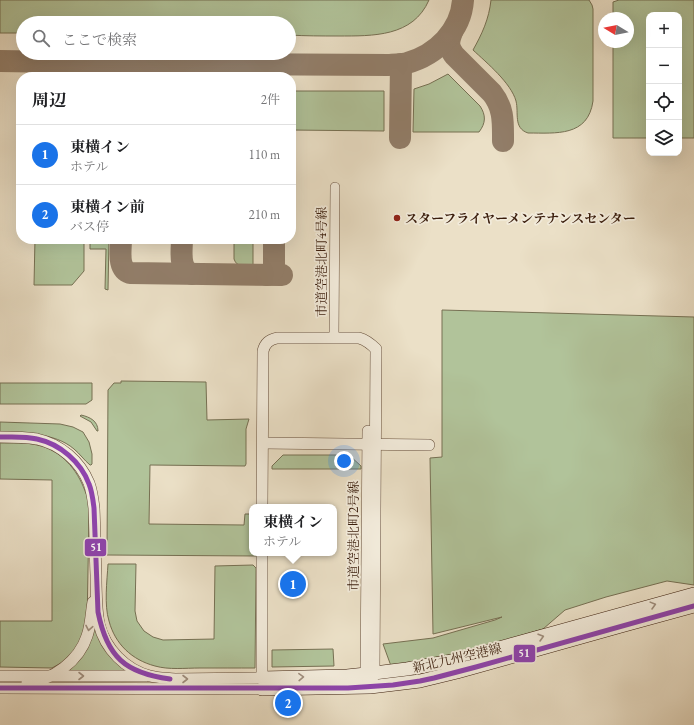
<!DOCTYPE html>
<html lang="ja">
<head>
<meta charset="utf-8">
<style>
  :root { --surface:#fff; --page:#f2f2f2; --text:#202124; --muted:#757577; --line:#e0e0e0; --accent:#1a73e8 }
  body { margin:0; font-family:"EB Garamond","Noto Serif JP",serif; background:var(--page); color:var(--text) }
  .controls { position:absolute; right:12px; top:12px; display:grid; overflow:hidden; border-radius:8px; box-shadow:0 4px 16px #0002 }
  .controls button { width:36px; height:36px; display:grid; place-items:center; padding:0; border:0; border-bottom:1px solid var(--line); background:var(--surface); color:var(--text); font:20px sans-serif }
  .compass { position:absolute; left:598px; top:12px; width:36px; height:36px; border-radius:50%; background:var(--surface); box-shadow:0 4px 16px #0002; rotate:280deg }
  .you { position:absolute; left:344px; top:461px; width:14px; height:14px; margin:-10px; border:3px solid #fff; border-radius:50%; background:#1a73e8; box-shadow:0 0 0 6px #1a73e833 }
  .badge { display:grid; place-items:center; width:26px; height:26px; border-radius:50%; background:var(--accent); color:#fff; font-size:13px; font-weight:700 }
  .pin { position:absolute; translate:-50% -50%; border:2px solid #fff; box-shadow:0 1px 4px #0006 }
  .popup { position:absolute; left:249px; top:504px; width:88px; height:52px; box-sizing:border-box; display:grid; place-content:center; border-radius:8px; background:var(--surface); filter:drop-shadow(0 1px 3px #0005); font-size:13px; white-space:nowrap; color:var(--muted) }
  .popup b { font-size:15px; color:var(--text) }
  .popup::after { content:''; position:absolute; left:50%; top:100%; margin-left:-8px; border:8px solid transparent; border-top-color:var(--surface) }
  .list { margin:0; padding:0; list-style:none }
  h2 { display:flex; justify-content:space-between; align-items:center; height:52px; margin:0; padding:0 16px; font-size:17px }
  h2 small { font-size:13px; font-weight:400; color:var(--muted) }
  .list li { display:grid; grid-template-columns:26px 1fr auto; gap:12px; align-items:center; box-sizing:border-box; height:60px; padding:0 16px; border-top:1px solid var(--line) }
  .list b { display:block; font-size:15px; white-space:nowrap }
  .list p { margin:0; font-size:13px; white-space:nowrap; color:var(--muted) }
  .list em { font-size:13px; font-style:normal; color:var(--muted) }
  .icon { flex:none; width:22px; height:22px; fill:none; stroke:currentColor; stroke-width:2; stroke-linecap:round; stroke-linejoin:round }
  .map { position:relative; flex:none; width:694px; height:725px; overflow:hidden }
  .search { position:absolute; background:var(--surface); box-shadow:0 4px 16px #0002; left:16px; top:16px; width:280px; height:44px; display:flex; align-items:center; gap:10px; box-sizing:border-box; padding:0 14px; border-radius:22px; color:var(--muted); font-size:15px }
  .panel { position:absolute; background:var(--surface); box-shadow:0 4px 16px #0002; left:16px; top:72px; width:280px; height:172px; border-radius:16px }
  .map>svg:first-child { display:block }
</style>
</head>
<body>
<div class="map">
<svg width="694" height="725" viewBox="0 0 694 725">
  <rect width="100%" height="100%" fill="#ebe0c7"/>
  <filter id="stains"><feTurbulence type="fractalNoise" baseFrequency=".005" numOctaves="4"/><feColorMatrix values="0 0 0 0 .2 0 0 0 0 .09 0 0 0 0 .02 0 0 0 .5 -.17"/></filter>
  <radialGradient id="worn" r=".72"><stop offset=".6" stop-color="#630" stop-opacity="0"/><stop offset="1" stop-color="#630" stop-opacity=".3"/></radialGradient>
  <g fill="#b1c39a" stroke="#767053">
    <path d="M0,0H429C413,37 373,36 338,36C322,36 305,36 289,35V23H23V33H0Z"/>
    <path d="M491,0H589L592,5L593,9V101C588,137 556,133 528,133C513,128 519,113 516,101C511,83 487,63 473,50C482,34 489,19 491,0Z"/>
    <polygon points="619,0 694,0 694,138 679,138 679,15 649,15 649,138 613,138 613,42 628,42 628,18 613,18 613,2"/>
    <path d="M448,74L480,106C486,115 486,123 479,132H413L414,89L429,84Z"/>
    <polygon points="291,91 384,91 384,131 291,130"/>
    <polygon points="35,239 84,239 84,271 72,285 34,285"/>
    <polygon points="90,239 109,239 108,290 105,289 106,249 90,249"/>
    <path d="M234,239H253V266C245,266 237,268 234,259Z"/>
    <polygon points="442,310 694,317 694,585 667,581 606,597 565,610 543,629 476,649 437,658 391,666 383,644 433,638 495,620 502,617 433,634 430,458 442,457"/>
    <polygon points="121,381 206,382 207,420 249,419 246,429 246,464 245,466 150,465 149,524 244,525 245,514 252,514 252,553 256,553 256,556 107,555 108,390 114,383 121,383"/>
    <polygon points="0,383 92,383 92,400 86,404 0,404"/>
    <path d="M81,415C90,417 98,421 98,431H97L91,422L80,416Z"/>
    <path d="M0,422L60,424L73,427L83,432L89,442L92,454V464L91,465H90C84,460 80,454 74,449C54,432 25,434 0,432Z"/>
    <path d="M0,443C12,443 25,442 37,445C61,450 77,469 85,491C86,494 88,497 88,500C89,505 89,511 89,515L87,624L77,648L61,663L52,668L0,667V621H52V480L0,479Z"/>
    <polygon points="283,455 349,455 361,466 361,469 272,469 272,466"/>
    <path d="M108,564H136L135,611L137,621L144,631L153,637L163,640L214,639L215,566L253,565L256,568V571L255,668C237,668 219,668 200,668C185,668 169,670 155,666C132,660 115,644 109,621C104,605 107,581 108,564Z"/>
    <polygon points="93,626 129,671 65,673"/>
    <polygon points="333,649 334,666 272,667 272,650"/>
  </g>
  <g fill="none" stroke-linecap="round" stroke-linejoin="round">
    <g stroke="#927e6a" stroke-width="22">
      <path d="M452,32C448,43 448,46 454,55L492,93C504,108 503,122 503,141"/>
      <path d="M0,61L183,64L389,65C395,64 402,65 407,63C436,55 461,31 463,0"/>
      <polyline points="400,138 401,64"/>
      <path d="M121,239C121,250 117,269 130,273L282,275"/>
      <path d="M182,239C182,251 178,270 192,274"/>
      <polyline points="267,275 273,270 274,266 274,239"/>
    </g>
    <g stroke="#664e3b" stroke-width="10">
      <polyline id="minor" points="334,338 335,187"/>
    </g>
    <g stroke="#664e3b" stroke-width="12">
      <g id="tertiary">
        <polyline points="368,431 366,674 368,681"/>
        <path d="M0,437C12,437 25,437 37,439C60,444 80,461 89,483C92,491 93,499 94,508C95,530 95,552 96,575C96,591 96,608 99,624C105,649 126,670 150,676C158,678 166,678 175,679L262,678V553"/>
        <polyline points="263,443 429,445"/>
        <path d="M262,507L263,351C265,343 269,340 277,338H359C366,340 371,344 376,349L374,673L372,680"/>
        <polyline points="0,676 145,676"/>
        <path d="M27,683C53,680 79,661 87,636C91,625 91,613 93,602"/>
        <polyline points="0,688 262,689"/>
      </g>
    </g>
    <g stroke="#3a1d0c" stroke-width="14">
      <g id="secondary">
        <polyline points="262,678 347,676 366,674 407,669 452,661 694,594"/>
        <polyline points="262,689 370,687 420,681 457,672 621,626 694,606"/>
      </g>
    </g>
    <use href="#minor" stroke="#f2ebdb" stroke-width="9"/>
    <use href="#tertiary" stroke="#f2ebdb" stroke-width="11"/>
    <use href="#secondary" stroke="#f2ebdb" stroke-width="13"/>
    <g stroke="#f2ebdb" stroke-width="8">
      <g id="bus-1">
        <path d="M0,437C12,437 25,436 37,439C60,444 81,462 89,484C92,491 93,500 94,508L98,612C107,657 125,673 170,679"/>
        <polyline points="0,688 348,688 393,685 420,681 434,678 476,667 694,606"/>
      </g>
    </g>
    <use href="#bus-1" stroke="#8e44ad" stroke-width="5"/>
  </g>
  <defs><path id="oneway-chevron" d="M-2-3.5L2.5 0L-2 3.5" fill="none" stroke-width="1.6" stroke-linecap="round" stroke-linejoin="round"/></defs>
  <g stroke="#9f8e7e">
    <use href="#oneway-chevron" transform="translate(653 605) rotate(-15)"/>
    <use href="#oneway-chevron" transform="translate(89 628) rotate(101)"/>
    <use href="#oneway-chevron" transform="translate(541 637) rotate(-16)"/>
    <use href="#oneway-chevron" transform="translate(81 676)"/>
    <use href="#oneway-chevron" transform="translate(301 677) rotate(-2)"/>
    <use href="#oneway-chevron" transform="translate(185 679)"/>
  </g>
  <circle fill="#8f2418" stroke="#f2ebdb" stroke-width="1.5" cx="397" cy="218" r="4"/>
  <g text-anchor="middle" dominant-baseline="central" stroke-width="3.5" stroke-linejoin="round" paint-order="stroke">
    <g font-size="13" font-weight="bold" fill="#3a1d0c" stroke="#f2ebdb" text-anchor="start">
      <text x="405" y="218">スターフライヤーメンテナンスセンター</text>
    </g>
    <g font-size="13" fill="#3a1d0c" stroke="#f2ebdb">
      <text transform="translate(321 262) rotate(-90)">市道空港北町4号線</text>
      <text transform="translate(353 536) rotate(-90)">市道空港北町2号線</text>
      <text transform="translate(457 658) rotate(-13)">新北九州空港線</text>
    </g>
  </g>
  <g stroke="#f2ebdb" stroke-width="1.5">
    <rect x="84" y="538" width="23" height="19" rx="4" fill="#8e44ad"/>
    <rect x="513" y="644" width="23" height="19" rx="4" fill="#8e44ad"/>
  </g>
  <g font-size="11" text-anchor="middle" font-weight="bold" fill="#fff">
    <text x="96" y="551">51</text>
    <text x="524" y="657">51</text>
  </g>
  <rect width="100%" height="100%" filter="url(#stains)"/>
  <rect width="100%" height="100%" fill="url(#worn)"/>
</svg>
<div class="controls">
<button>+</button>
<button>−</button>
<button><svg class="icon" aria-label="locate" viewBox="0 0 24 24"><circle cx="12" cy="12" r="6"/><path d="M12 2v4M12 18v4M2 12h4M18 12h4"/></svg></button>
<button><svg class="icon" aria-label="layers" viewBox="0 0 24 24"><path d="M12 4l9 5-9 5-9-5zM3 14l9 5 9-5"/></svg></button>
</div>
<svg class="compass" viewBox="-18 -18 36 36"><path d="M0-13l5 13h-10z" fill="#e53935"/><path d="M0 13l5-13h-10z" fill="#757577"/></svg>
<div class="you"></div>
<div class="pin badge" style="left:293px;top:584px">1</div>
<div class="popup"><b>東横イン</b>ホテル</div>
<div class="pin badge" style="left:288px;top:703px">2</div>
<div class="search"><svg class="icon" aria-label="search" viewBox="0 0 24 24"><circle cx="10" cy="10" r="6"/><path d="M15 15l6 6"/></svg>ここで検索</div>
<section class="panel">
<h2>周辺<small>2件</small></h2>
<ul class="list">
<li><span class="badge">1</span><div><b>東横イン</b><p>ホテル</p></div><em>110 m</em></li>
<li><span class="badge">2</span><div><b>東横イン前</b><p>バス停</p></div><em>210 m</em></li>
</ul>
</section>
</div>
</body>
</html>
